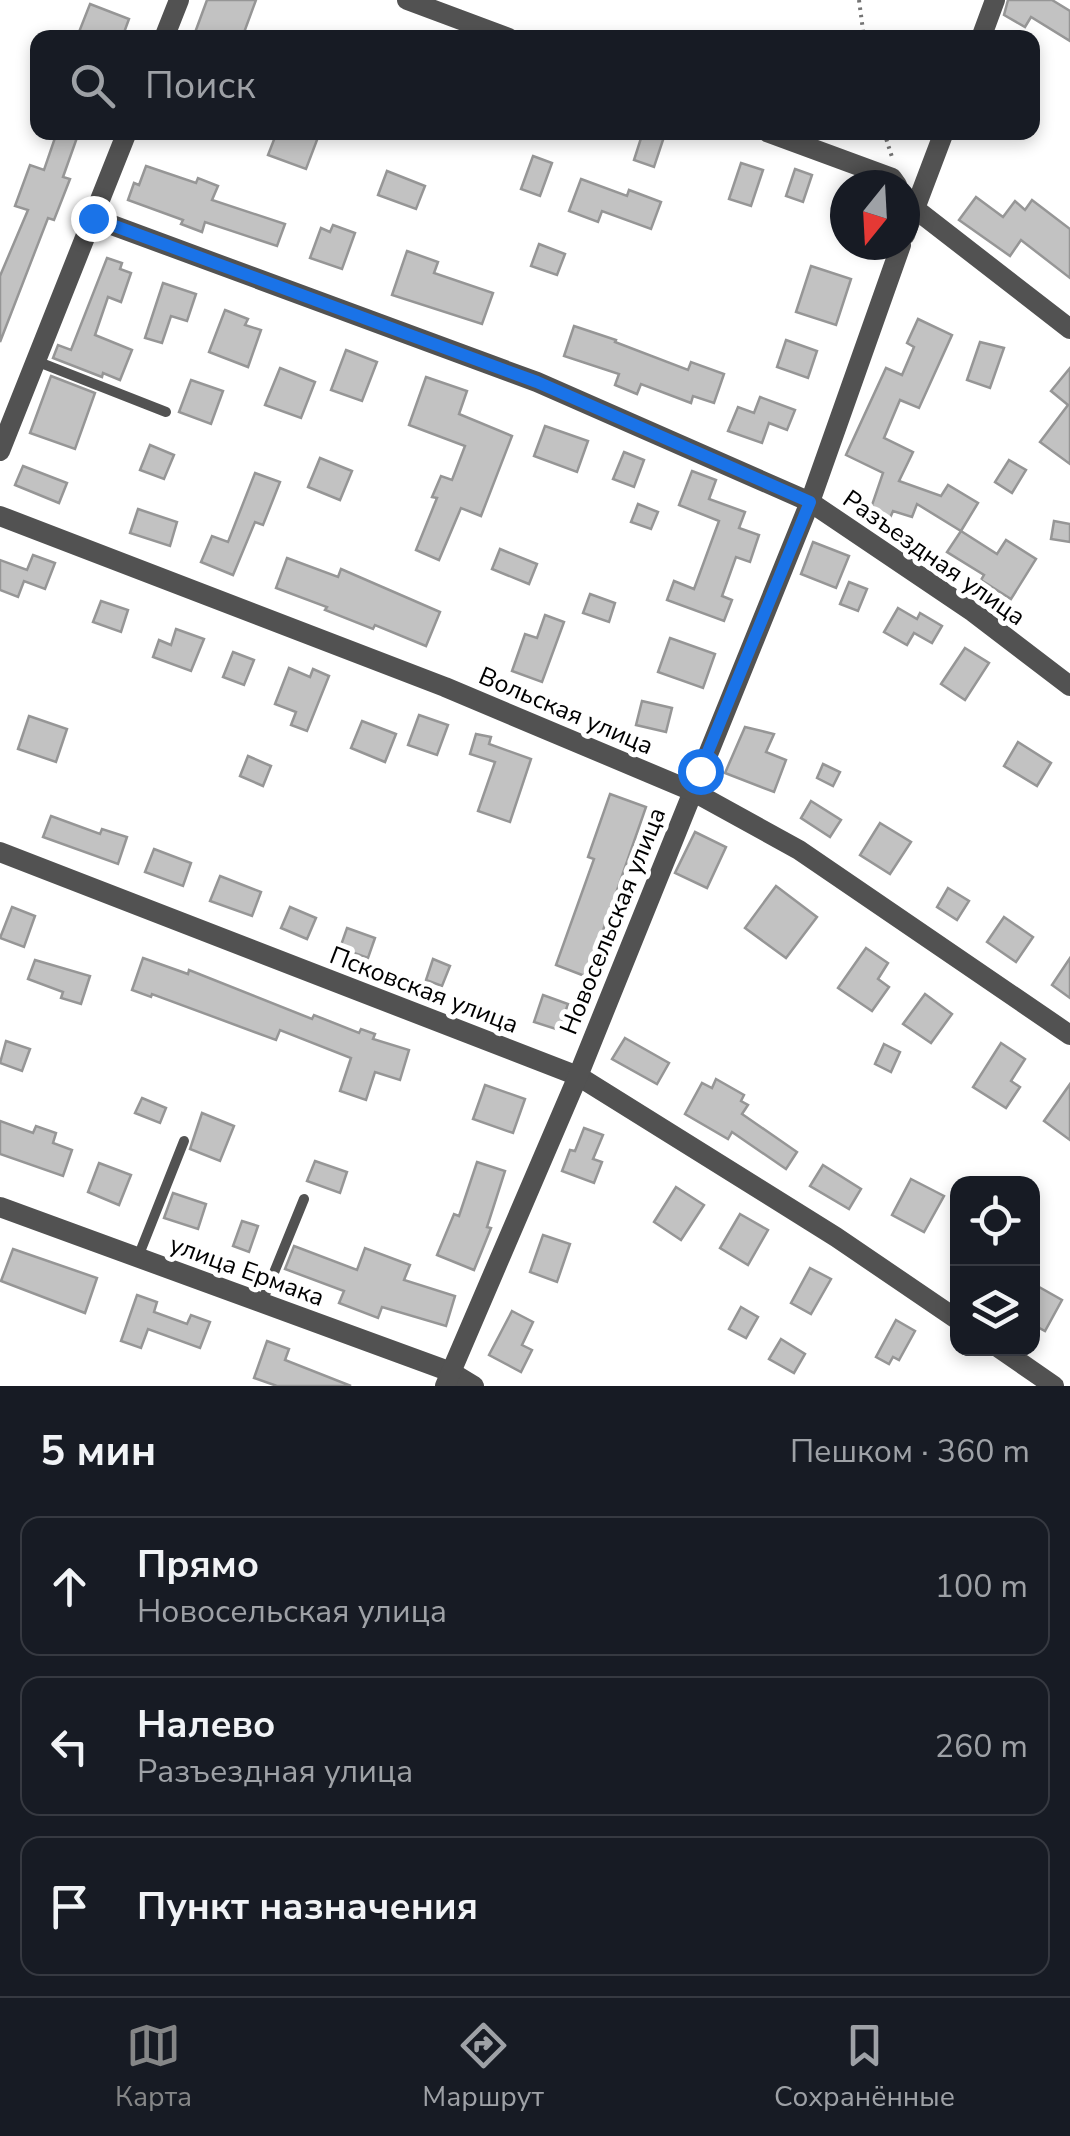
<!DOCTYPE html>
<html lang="ru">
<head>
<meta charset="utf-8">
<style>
  :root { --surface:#171b24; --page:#20242c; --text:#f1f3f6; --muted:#9ea1a6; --line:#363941; --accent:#858687 }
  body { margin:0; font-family:"Nunito Sans",sans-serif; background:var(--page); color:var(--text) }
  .controls { position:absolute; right:30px; bottom:30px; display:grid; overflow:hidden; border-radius:20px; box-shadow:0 5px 15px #0003 }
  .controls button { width:90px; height:90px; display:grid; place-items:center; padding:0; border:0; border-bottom:2px solid var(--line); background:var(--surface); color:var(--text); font:50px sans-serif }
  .compass { position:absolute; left:830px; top:170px; width:90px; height:90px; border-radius:50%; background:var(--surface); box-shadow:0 5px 15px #0003; rotate:198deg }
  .stop { position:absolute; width:30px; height:30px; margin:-22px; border:8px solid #1a73e8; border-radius:50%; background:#fff }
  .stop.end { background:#1a73e8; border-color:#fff; box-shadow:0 2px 10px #0008 }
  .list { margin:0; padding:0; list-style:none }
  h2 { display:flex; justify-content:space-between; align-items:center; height:130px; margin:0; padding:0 40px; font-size:42px }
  h2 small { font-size:32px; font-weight:400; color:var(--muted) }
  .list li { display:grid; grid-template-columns:65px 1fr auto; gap:30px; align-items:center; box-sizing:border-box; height:140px; margin:0 20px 20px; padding:0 20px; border:2px solid var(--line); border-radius:20px }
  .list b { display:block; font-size:38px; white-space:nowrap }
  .list p { margin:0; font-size:32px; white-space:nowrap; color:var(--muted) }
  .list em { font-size:32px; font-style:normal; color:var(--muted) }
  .icon { flex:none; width:55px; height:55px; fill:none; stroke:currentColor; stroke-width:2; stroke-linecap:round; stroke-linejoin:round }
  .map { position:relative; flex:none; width:1070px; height:1386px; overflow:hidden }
  .search { position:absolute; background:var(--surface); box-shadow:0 5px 15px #0003; left:30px; right:30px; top:30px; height:110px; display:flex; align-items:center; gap:25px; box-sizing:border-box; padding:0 35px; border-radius:20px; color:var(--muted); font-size:38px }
  .sheet { height:610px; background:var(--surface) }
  nav { display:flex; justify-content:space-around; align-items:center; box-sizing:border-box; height:140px; border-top:2px solid var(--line); background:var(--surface); font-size:28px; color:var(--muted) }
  nav a { display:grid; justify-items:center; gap:5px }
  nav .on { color:var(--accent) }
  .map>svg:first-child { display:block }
</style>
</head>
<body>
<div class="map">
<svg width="1070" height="1386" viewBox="0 0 1070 1386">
  <rect width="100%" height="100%" fill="#fff"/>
  <g fill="#c2c2c2" stroke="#969696" stroke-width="2.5">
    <polygon points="207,0 256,0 242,38 193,38"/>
    <polygon points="1008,0 1052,0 1070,11 1070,41 1031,17 1025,27 1004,15"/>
    <polygon points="90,4 129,19 122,38 93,38 79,32"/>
    <polygon points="57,132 79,132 63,177 70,179 54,220 48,218 0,342 0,276 28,210 15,206 30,165 44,170"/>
    <polygon points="277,132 320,132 306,169 268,155"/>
    <polygon points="643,132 664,137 654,167 634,160"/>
    <polygon points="533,156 552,163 540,196 521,189"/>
    <polygon points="741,163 763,170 751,206 729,199"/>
    <polygon points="146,166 196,183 198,178 218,186 212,200 285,224 277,246 205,222 202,232 181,224 183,220 128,200 134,183 139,185"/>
    <polygon points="795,169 812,175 803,202 786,196"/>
    <polygon points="387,171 425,186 416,209 378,195"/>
    <polygon points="581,179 627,196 629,190 661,202 651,229 602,211 598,222 569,211"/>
    <polygon points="976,197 1003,217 1015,201 1025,210 1032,200 1070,229 1070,278 1021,240 1010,256 959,220"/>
    <polygon points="333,225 355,233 342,269 310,258 321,228 330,232"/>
    <polygon points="539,244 565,254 557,275 531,266"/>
    <polygon points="407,251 438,262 434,273 493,293 482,324 392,295"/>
    <polygon points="107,258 122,263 120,269 131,273 121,302 108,297 95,335 132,350 120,380 103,373 102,377 53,358 58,345 71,350"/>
    <polygon points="811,266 851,279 836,325 796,312"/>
    <polygon points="163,283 196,294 187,321 171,316 162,343 145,338"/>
    <polygon points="225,310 248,319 245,325 261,330 248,367 209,352"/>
    <polygon points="918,319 952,335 919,408 900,400 884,438 913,452 899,481 941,496 948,485 978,503 961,531 917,504 912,517 893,511 890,518 870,511 883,473 846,455 886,368 902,375 914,347 907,343"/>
    <polygon points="574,326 616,340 615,342 688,370 691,362 724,374 714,403 693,396 691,403 641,384 637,394 615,385 619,374 564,356"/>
    <polygon points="786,340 817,351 808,378 777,367"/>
    <polygon points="980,342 1004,348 990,388 967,380"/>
    <polygon points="346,350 377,362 362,401 331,390"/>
    <polygon points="280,368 315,382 301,418 265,405"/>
    <polygon points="1070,368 1070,464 1040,442 1068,405 1051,391"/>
    <polygon points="51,376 95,393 75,449 30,433"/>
    <polygon points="426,377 467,391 459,414 512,436 481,516 461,508 439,560 416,550 437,498 432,497 441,476 452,480 465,446 409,425"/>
    <polygon points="191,380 223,391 211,424 179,412"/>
    <polygon points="760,397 795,410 787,430 769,423 762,443 728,431 738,407 754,413"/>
    <polygon points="545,426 588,441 577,472 534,456"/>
    <polygon points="150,445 174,455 164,479 140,470"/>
    <polygon points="624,452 644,460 634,487 613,479"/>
    <polygon points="320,458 352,471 340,500 308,487"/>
    <polygon points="1009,460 1026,470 1012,493 995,482"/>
    <polygon points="23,466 67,483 59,503 15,485"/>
    <polygon points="692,471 716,480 709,499 745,512 739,528 759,535 750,562 736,557 722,596 732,600 724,621 667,600 674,581 694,589 719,521 679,505"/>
    <polygon points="255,473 280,482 263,525 255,522 233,575 201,562 212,536 228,542"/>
    <polygon points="638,504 658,512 651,529 631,522"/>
    <polygon points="138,509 177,522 170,546 130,533"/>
    <polygon points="1054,521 1070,524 1070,542 1051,539"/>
    <polygon points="961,531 997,554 1006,540 1036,559 1011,599 981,580 984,575 947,552"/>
    <polygon points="813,542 849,556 836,588 801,574"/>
    <polygon points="500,549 537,564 529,584 492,569"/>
    <polygon points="33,555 55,563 45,589 24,581 18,597 0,590 0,560 27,570"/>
    <polygon points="287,558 338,577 341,569 440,612 426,646 375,625 373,629 325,610 327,607 276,588"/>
    <polygon points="849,582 867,589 858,611 840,604"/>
    <polygon points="590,594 615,603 609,622 583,613"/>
    <polygon points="101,601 128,610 121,632 93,622"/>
    <polygon points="898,608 917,619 920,613 942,626 932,643 914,633 907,645 884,632"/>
    <polygon points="545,615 564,622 542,682 512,671 525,634 537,638"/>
    <polygon points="176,629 204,639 191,671 153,657 159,640 171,645"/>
    <polygon points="670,638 715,654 703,688 658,672"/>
    <polygon points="965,648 989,663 965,700 941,684"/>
    <polygon points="233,652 254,660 244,685 223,677"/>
    <polygon points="289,668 310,677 313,669 329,676 307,731 291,725 296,712 275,704"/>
    <polygon points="642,701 672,708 666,732 636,725"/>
    <polygon points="419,715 448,725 437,755 408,745"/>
    <polygon points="29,716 67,729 56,762 18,749"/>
    <polygon points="362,721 396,734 385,762 351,748"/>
    <polygon points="745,727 774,734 766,752 786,760 774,792 725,773"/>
    <polygon points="476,734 491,737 489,744 531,759 510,822 478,811 495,762 470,754"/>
    <polygon points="1018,742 1051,763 1037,786 1004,766"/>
    <polygon points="248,756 271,766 263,786 240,776"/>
    <polygon points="823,764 840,772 833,786 817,778"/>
    <polygon points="610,794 646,807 599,942 602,943 590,978 556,965 594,859 588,857"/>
    <polygon points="811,801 841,820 830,837 801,818"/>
    <polygon points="51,816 100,834 102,829 127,837 118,864 43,837"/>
    <polygon points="880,823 911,842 890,874 860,855"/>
    <polygon points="695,832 726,847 707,888 675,873"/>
    <polygon points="154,849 191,863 183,886 145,872"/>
    <polygon points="220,876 261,892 252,916 210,901"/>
    <polygon points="776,886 817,917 786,958 745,928"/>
    <polygon points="948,888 969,901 957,920 937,907"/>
    <polygon points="12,907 35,916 24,947 0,938"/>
    <polygon points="290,907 316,918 307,939 281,928"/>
    <polygon points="1004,917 1033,937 1016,962 987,942"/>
    <polygon points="347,928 375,938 368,958 340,948"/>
    <polygon points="866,948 888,963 878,979 889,987 872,1011 838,988"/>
    <polygon points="143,958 188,974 189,970 312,1019 314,1015 359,1033 361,1029 375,1034 373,1039 409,1050 400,1080 375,1072 366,1100 340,1091 351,1058 280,1030 276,1040 152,994 151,997 132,990"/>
    <polygon points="1070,958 1070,998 1052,985"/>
    <polygon points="433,959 450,966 442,986 426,980"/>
    <polygon points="35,960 90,976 81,1004 61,998 63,992 28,979"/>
    <polygon points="925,994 952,1014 931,1043 903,1024"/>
    <polygon points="543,995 568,1004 559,1030 534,1022"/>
    <polygon points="625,1038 669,1063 657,1084 612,1059"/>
    <polygon points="6,1041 30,1049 22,1071 0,1063"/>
    <polygon points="1001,1043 1025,1059 1011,1081 1020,1087 1006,1108 973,1087"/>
    <polygon points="884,1044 900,1052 891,1072 875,1064"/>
    <polygon points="716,1079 744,1095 741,1101 748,1105 742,1114 797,1152 786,1169 732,1132 728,1139 685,1114 702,1083 712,1088"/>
    <polygon points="1070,1084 1070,1140 1044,1121"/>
    <polygon points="485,1085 525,1099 513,1133 473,1119"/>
    <polygon points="142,1098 166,1108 160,1123 135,1113"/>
    <polygon points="202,1113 234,1126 220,1161 190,1149"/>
    <polygon points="0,1121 33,1133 36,1126 56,1133 53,1143 72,1150 63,1176 0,1154"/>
    <polygon points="584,1128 603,1135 593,1159 602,1162 594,1183 562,1171 570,1150 575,1151"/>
    <polygon points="315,1161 347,1172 340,1193 307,1181"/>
    <polygon points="477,1162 505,1171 487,1227 491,1228 474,1270 437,1255 454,1214 459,1216"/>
    <polygon points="99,1163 131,1175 119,1205 88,1192"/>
    <polygon points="823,1165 861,1189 849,1209 810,1186"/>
    <polygon points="911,1179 944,1196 924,1232 892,1215"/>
    <polygon points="676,1187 704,1205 681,1240 654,1222"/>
    <polygon points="173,1193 206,1204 198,1229 164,1218"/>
    <polygon points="740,1214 768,1230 748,1265 720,1248"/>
    <polygon points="242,1221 258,1226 249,1252 233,1246"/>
    <polygon points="543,1235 570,1244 557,1282 530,1272"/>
    <polygon points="294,1246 357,1270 365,1248 410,1265 404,1280 455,1296 446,1326 382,1307 378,1318 339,1303 344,1291 285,1269"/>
    <polygon points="13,1249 97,1278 85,1313 1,1281"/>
    <polygon points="810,1268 831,1279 811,1314 791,1303"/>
    <polygon points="1032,1283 1062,1300 1045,1331 1032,1324"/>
    <polygon points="137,1295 157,1302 154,1312 187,1324 191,1315 210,1322 200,1348 148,1329 141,1348 121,1341"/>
    <polygon points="741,1307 758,1317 746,1338 729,1329"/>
    <polygon points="512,1311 533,1322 522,1345 532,1350 521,1372 489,1355"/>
    <polygon points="896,1320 915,1331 899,1360 893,1357 889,1364 876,1357"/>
    <polygon points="781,1339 805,1354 794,1373 769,1359"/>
    <polygon points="267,1341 289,1349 285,1360 351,1386 277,1386 254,1378"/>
  </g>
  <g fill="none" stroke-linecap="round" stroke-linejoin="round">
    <g stroke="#747474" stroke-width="4" stroke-dasharray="2.5 5" stroke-linecap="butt">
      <polyline points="859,0 864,38"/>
      <polyline points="884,132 892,157"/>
    </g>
    <g stroke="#525252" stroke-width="10">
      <polyline points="36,361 166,412"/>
      <polyline points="138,1257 184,1141"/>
      <polyline points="262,1302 304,1199"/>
    </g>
    <g stroke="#525252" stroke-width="20">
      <polyline points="407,0 509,38"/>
      <polyline points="164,38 179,0"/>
      <polyline points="981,38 995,0"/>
      <polyline points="767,132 892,178 897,185"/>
      <polyline points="905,196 914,208 1070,329"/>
      <polyline points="93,218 537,382 810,502 973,612 1070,686"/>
      <polyline points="905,235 944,132"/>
      <polyline points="0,451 127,132"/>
      <polyline points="0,852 578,1076 836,1237 958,1320"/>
      <polyline points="0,1207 451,1372 474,1386"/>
      <polyline points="999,1348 1054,1386"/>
      <polyline points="445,1386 578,1076 810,502 901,245"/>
    </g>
    <polyline stroke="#525252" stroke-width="20" points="0,516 445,687 692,791 799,850 1070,1035"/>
  </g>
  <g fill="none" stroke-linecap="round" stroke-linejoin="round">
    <polyline stroke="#1a73e8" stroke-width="12" points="93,218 537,382 810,502 700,771"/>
  </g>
  <g text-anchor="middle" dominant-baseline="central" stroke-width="10" stroke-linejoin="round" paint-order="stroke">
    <g font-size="25" fill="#000" stroke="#fff">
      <text transform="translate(934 558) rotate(35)">Разъездная улица</text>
      <text transform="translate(566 711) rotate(23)">Вольская улица</text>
      <text transform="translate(613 921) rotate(-68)">Новосельская улица</text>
      <text transform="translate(424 990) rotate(21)">Псковская улица</text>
      <text transform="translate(247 1271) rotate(20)">улица Ермака</text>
    </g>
  </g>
</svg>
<div class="controls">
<button><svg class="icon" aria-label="locate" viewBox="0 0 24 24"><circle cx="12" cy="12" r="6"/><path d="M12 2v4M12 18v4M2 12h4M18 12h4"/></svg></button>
<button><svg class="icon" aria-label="layers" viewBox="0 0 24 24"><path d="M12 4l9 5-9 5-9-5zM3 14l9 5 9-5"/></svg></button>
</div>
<svg class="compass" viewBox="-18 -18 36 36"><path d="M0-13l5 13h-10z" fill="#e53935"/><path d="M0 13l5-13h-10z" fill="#9ea1a6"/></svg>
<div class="stop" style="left:700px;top:771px"></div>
<div class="stop end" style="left:93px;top:218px"></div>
<div class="search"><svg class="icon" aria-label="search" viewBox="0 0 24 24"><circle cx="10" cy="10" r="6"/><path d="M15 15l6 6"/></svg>Поиск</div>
</div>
<section class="sheet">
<h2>5 мин<small>Пешком · 360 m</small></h2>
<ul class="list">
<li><svg class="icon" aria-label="ahead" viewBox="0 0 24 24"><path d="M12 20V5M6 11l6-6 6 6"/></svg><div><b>Прямо</b><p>Новосельская улица</p></div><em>100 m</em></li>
<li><svg class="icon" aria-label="left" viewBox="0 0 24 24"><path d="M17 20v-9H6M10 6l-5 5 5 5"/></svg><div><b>Налево</b><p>Разъездная улица</p></div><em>260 m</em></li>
<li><svg class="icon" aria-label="arrive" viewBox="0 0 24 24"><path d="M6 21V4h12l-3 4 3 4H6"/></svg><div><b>Пункт назначения</b></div></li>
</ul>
</section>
<nav>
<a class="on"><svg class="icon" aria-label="map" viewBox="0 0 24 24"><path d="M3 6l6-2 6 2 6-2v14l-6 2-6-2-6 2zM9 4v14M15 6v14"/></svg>Карта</a>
<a><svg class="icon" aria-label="directions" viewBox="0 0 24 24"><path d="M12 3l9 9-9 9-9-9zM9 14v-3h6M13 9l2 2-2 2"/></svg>Маршрут</a>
<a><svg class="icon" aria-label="saved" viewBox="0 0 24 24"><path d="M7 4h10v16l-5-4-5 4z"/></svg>Сохранённые</a>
</nav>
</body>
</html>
